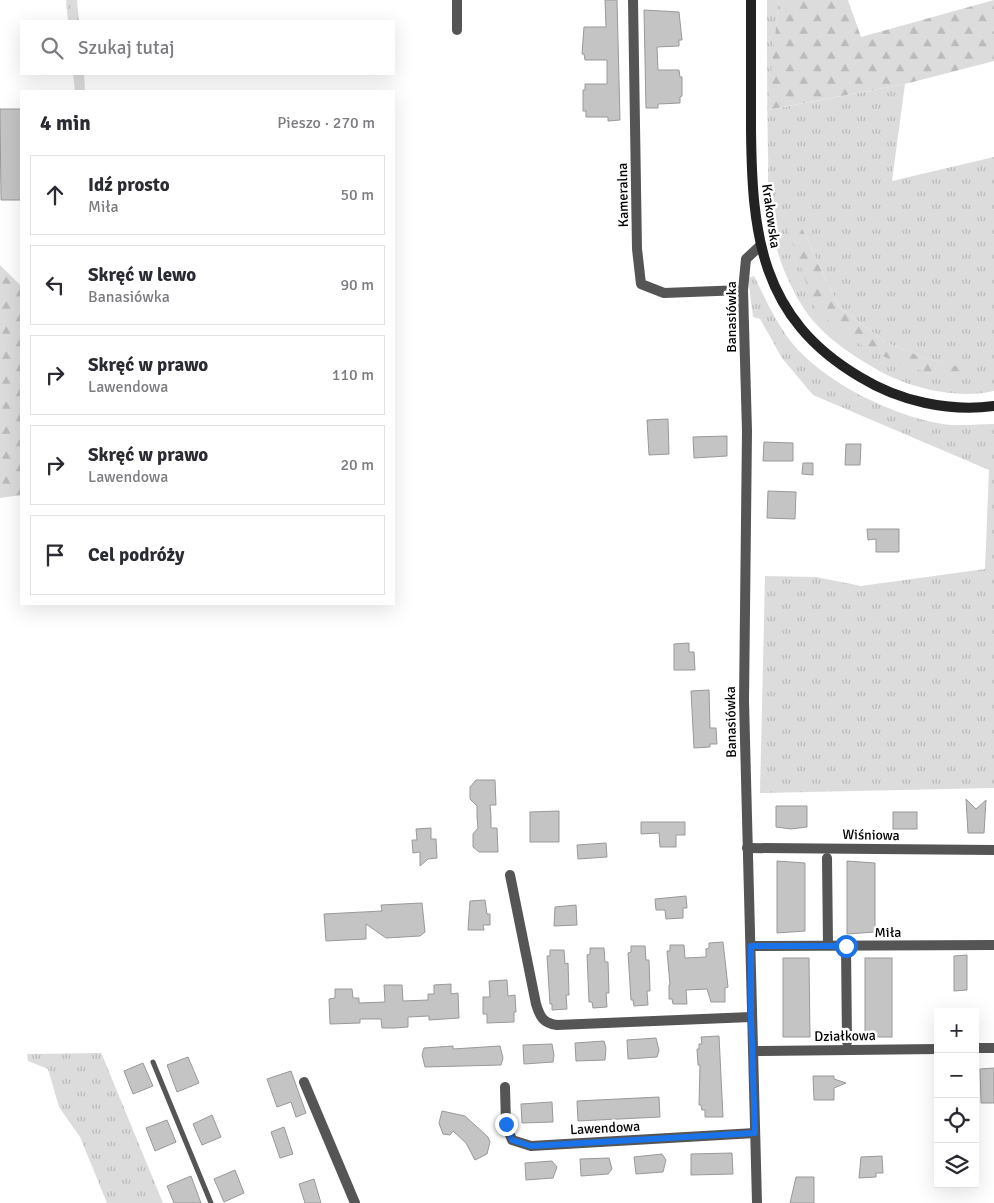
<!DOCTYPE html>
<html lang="pl">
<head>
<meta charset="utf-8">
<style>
  :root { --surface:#fff; --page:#f2f2f3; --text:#2b2b33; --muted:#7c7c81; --line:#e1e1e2 }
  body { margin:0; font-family:Signika,sans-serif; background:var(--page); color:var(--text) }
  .controls { position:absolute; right:15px; bottom:15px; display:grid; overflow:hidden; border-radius:0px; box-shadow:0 5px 20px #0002 }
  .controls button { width:45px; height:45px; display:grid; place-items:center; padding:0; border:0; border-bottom:1px solid var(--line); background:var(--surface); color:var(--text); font:25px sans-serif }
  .stop { position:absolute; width:15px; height:15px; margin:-11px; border:4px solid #1a73e8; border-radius:50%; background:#fff }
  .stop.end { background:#1a73e8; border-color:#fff; box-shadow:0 1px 5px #0008 }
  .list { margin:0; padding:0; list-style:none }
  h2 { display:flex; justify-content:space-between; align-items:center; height:65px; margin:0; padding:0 20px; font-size:21px }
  h2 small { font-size:16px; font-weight:400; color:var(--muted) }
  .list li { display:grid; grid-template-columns:32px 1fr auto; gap:15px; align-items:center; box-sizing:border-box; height:80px; margin:0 10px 10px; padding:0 10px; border:1px solid var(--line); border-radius:0px }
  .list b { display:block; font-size:19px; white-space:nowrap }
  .list p { margin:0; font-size:16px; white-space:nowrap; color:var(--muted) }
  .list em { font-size:16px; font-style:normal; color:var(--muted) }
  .icon { flex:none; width:28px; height:28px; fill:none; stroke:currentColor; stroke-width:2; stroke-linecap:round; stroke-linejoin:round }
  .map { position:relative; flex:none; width:994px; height:1203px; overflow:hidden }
  .search { position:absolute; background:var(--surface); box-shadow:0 5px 20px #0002; left:20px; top:20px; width:375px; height:55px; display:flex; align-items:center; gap:12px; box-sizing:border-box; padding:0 18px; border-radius:0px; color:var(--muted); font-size:19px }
  .panel { position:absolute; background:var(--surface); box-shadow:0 5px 20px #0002; left:20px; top:90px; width:375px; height:515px; border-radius:0px }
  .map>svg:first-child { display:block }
</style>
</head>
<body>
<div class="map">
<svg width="994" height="1203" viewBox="0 0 994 1203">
  <defs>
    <pattern id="grass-tufts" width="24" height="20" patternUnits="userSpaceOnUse" patternTransform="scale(1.25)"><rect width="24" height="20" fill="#dcdcdc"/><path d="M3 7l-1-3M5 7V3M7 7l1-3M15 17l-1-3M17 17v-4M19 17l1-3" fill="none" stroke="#bbb"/></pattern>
    <pattern id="forest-firs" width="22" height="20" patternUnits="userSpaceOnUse" patternTransform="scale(1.25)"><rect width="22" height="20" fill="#dcdcdc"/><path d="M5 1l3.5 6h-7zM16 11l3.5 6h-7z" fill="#bbb"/></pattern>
  </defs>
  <rect width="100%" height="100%" fill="#fff"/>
  <g fill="url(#grass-tufts)" fill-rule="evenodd">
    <polygon points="66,0 77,0 79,21 68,21"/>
    <path d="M767,0H779L768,110L905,84L892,181L994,157V391C955,400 904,387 871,366C844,350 817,331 801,304C786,280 774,247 770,219C766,199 769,175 768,155C767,103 767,52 767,0ZM800,224L839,307L887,343L925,358L969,370L849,339Z"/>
    <polygon points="73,74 84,74 85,91 66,91 75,91"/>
    <path d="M754,276C765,298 776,323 792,343C823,381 889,414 937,423C955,427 976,424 994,424V788L760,793L765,576L816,577L861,586L985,569L989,470L813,395L782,358L760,319L753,317L748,278Z"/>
    <polygon points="101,1053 103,1057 163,1203 107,1203 80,1137 59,1107 48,1069 28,1061 27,1054"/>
  </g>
  <g fill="url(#forest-firs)">
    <polygon points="779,0 848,0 861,37 994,0 994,61 905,84 767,110"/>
    <polygon points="785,222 800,224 839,307 887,343 925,358 971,370 935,374 903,366 849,339 815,308"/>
    <polygon points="0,265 21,286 21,495 0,498"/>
  </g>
  <g fill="#c4c4c4" stroke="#999">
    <polygon points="605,0 617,0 620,120 608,121 608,117 586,117 586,111 583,111 583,90 585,90 585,84 607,84 607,60 585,60 584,54 582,54 584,27 606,27"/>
    <polygon points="644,10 679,12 682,40 679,40 679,46 657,47 658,70 679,70 680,77 682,77 682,96 680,97 680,103 658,104 658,108 646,108"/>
    <polygon points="0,109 21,109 21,200 1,200"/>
    <polygon points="668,419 669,454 649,455 647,420"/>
    <polygon points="727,436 727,456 694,458 693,437"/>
    <polygon points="764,442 793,443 793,461 763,461"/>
    <polygon points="846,444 861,444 860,465 845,465"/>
    <polygon points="803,463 813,463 813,475 802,474"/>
    <polygon points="768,491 796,492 795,519 767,518"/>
    <polygon points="867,529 899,529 899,552 876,552 876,539 868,540"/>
    <polygon points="689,643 689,652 694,652 695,670 674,670 674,644"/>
    <polygon points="709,690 710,728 716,728 717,744 710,744 710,747 694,748 691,691"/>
    <polygon points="476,780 495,780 496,805 490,805 491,816 491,828 497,828 498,852 479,852 473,847 473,834 478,828 477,817 477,806 470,799 470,787"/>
    <polygon points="966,799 976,809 986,800 984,833 968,833"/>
    <polygon points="776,806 807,806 807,827 791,829 776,827"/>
    <polygon points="559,811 559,842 530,842 530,812"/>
    <rect x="893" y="812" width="24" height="17"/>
    <polygon points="641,822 685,822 685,835 676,835 676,847 660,847 659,833 641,834"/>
    <polygon points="431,828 431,839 436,839 437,858 428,859 420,866 420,852 413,853 412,840 417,840 416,829"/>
    <polygon points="606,843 607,857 578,859 577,845"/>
    <polygon points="777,861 805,863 805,931 777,933"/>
    <polygon points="847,861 875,863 875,932 847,934"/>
    <polygon points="686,896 687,908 683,908 683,918 666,919 665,910 656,910 655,899"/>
    <polygon points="485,900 487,914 490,914 490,925 483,925 484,930 468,930 470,901"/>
    <polygon points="422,903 425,932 420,936 386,938 366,924 366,939 326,941 324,914 382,911 381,905"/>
    <polygon points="576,905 577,925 554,926 555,907"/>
    <polygon points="723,942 728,987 725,988 725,1002 711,1002 707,989 686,990 687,1004 673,1004 672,999 669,999 669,985 670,985 667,951 670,951 670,945 684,945 685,958 706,957 706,949 709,948 709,943"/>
    <polygon points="631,946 645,946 646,960 649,960 650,991 647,991 648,1005 634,1006 633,1000 631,1000 628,953 631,952"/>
    <polygon points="590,948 604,948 605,962 608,962 609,993 606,993 607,1007 593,1008 592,1002 589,1002 587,955 590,954"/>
    <polygon points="550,950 564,950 565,964 568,963 569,995 566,995 567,1009 552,1010 552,1004 550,1004 547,956 550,956"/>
    <polygon points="967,955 967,990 954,991 954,956"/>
    <polygon points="783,958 809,958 810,1037 783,1037"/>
    <rect x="865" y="958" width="27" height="79"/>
    <polygon points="507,980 508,996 515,995 516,1012 514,1012 514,1022 487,1023 487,1014 483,1014 483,997 490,997 489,981"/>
    <polygon points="451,984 451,994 458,993 459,1018 429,1020 429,1016 408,1017 408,1027 395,1028 382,1028 381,1019 360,1019 360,1023 330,1024 329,999 335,998 335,989 352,989 353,998 359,998 359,1003 385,1002 384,985 402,985 403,1001 428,1000 428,994 434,994 434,985"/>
    <polygon points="719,1036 723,1117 705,1117 705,1110 702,1110 701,1105 699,1105 700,1065 698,1065 697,1049 699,1049 699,1044 702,1044 701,1037"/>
    <polygon points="656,1038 659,1050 657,1057 628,1059 627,1040"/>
    <polygon points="604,1041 606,1048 605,1060 576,1061 575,1043"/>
    <polygon points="552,1044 554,1055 553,1062 524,1064 523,1045"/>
    <polygon points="453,1046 453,1049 500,1046 503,1058 501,1065 425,1067 422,1055 424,1048"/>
    <polygon points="188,1057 199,1083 177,1092 167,1065"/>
    <polygon points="143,1063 153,1086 133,1094 124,1071"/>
    <polygon points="994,1068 994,1103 981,1103 980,1069"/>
    <polygon points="291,1071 306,1113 296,1117 291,1102 277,1107 267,1079"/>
    <polygon points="813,1076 834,1076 834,1079 846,1083 834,1088 834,1100 814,1100"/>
    <polygon points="659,1097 660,1117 578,1121 577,1101"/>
    <polygon points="552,1102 553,1122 522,1123 521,1104"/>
    <polygon points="442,1111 465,1116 488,1137 490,1142 487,1154 475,1160 466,1143 453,1131 450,1135 443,1134 439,1123"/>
    <polygon points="212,1115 221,1137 202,1145 193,1124"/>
    <polygon points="167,1120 176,1142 155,1151 146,1128"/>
    <polygon points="284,1127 293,1154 280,1158 271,1132"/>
    <polygon points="732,1153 733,1174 691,1175 691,1154"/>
    <polygon points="662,1154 666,1160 663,1172 636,1174 634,1157"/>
    <polygon points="882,1156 883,1173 876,1173 876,1177 859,1178 861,1157"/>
    <polygon points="609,1158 612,1169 608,1174 581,1176 580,1159"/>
    <polygon points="552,1161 557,1167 553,1178 526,1180 525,1163"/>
    <polygon points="235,1170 244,1193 224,1202 214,1179"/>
    <polygon points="191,1176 201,1203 174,1203 167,1186"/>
    <polygon points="796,1177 814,1177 814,1203 790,1203"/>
    <polygon points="314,1179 321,1203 305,1203 299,1184"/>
  </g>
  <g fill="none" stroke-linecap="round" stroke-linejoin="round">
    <polyline stroke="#555" stroke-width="5" points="153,1062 211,1203"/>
    <g stroke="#555" stroke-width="10">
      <polyline points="457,0 457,30"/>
      <polyline points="633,0 637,249 641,284 664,293 743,290"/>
      <polyline points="747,848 994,850"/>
      <polyline points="827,858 828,945"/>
      <path d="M510,875L536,1004C540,1017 543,1023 557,1025L751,1017"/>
      <polyline points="751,946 994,945"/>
      <polyline points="846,946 847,1042"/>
      <polyline points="975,1048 994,1048"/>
      <polyline points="753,1051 938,1049"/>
      <polyline points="304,1082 355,1203"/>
      <polyline points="505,1087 506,1124 512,1140 531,1146 755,1133"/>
      <polyline points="757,1203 744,701 747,431 743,290 746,259 760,246"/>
    </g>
    <path stroke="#222" stroke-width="10" d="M751,0C751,43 751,86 751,129C752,234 760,318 860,377C899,401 948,412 994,406"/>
  </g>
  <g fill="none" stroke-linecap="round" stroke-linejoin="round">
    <polyline stroke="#1a73e8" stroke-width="6" points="506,1124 512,1140 531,1146 755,1133 751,1017 751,946 846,946"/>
  </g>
  <g text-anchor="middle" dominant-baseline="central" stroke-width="5" stroke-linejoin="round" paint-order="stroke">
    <g font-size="14" fill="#000" stroke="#fff">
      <text transform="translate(623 195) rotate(-91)">Kameralna</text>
      <text transform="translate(771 216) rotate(82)">Krakowska</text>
      <text transform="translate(731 317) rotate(-90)">Banasiówka</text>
      <text transform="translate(731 722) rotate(-91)">Banasiówka</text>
      <text transform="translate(871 835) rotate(1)">Wiśniowa</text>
      <text x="888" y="932">Miła</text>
      <text transform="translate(845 1036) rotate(-1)">Działkowa</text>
      <text transform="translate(605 1128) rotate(-3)">Lawendowa</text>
    </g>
  </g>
</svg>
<div class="controls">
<button>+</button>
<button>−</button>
<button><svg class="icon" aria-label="locate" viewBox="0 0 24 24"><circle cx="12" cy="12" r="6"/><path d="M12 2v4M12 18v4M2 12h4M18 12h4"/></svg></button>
<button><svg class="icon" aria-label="layers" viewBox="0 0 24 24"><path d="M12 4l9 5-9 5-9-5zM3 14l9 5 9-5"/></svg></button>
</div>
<div class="stop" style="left:846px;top:946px"></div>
<div class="stop end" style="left:506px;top:1124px"></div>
<div class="search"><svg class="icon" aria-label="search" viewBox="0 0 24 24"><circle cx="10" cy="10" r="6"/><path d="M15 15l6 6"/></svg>Szukaj tutaj</div>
<section class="panel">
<h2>4 min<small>Pieszo · 270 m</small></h2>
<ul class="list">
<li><svg class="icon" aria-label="ahead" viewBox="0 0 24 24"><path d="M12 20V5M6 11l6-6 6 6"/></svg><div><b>Idź prosto</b><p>Miła</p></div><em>50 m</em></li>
<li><svg class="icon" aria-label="left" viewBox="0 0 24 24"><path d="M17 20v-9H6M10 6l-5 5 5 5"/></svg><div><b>Skręć w lewo</b><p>Banasiówka</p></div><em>90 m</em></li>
<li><svg class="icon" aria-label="right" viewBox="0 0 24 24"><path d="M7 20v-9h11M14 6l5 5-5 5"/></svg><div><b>Skręć w prawo</b><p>Lawendowa</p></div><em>110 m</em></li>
<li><svg class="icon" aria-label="right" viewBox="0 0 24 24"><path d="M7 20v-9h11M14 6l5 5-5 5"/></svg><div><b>Skręć w prawo</b><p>Lawendowa</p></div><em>20 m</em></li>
<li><svg class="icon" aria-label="arrive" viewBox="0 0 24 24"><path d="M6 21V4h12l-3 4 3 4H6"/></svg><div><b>Cel podróży</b></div></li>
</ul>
</section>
</div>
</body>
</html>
